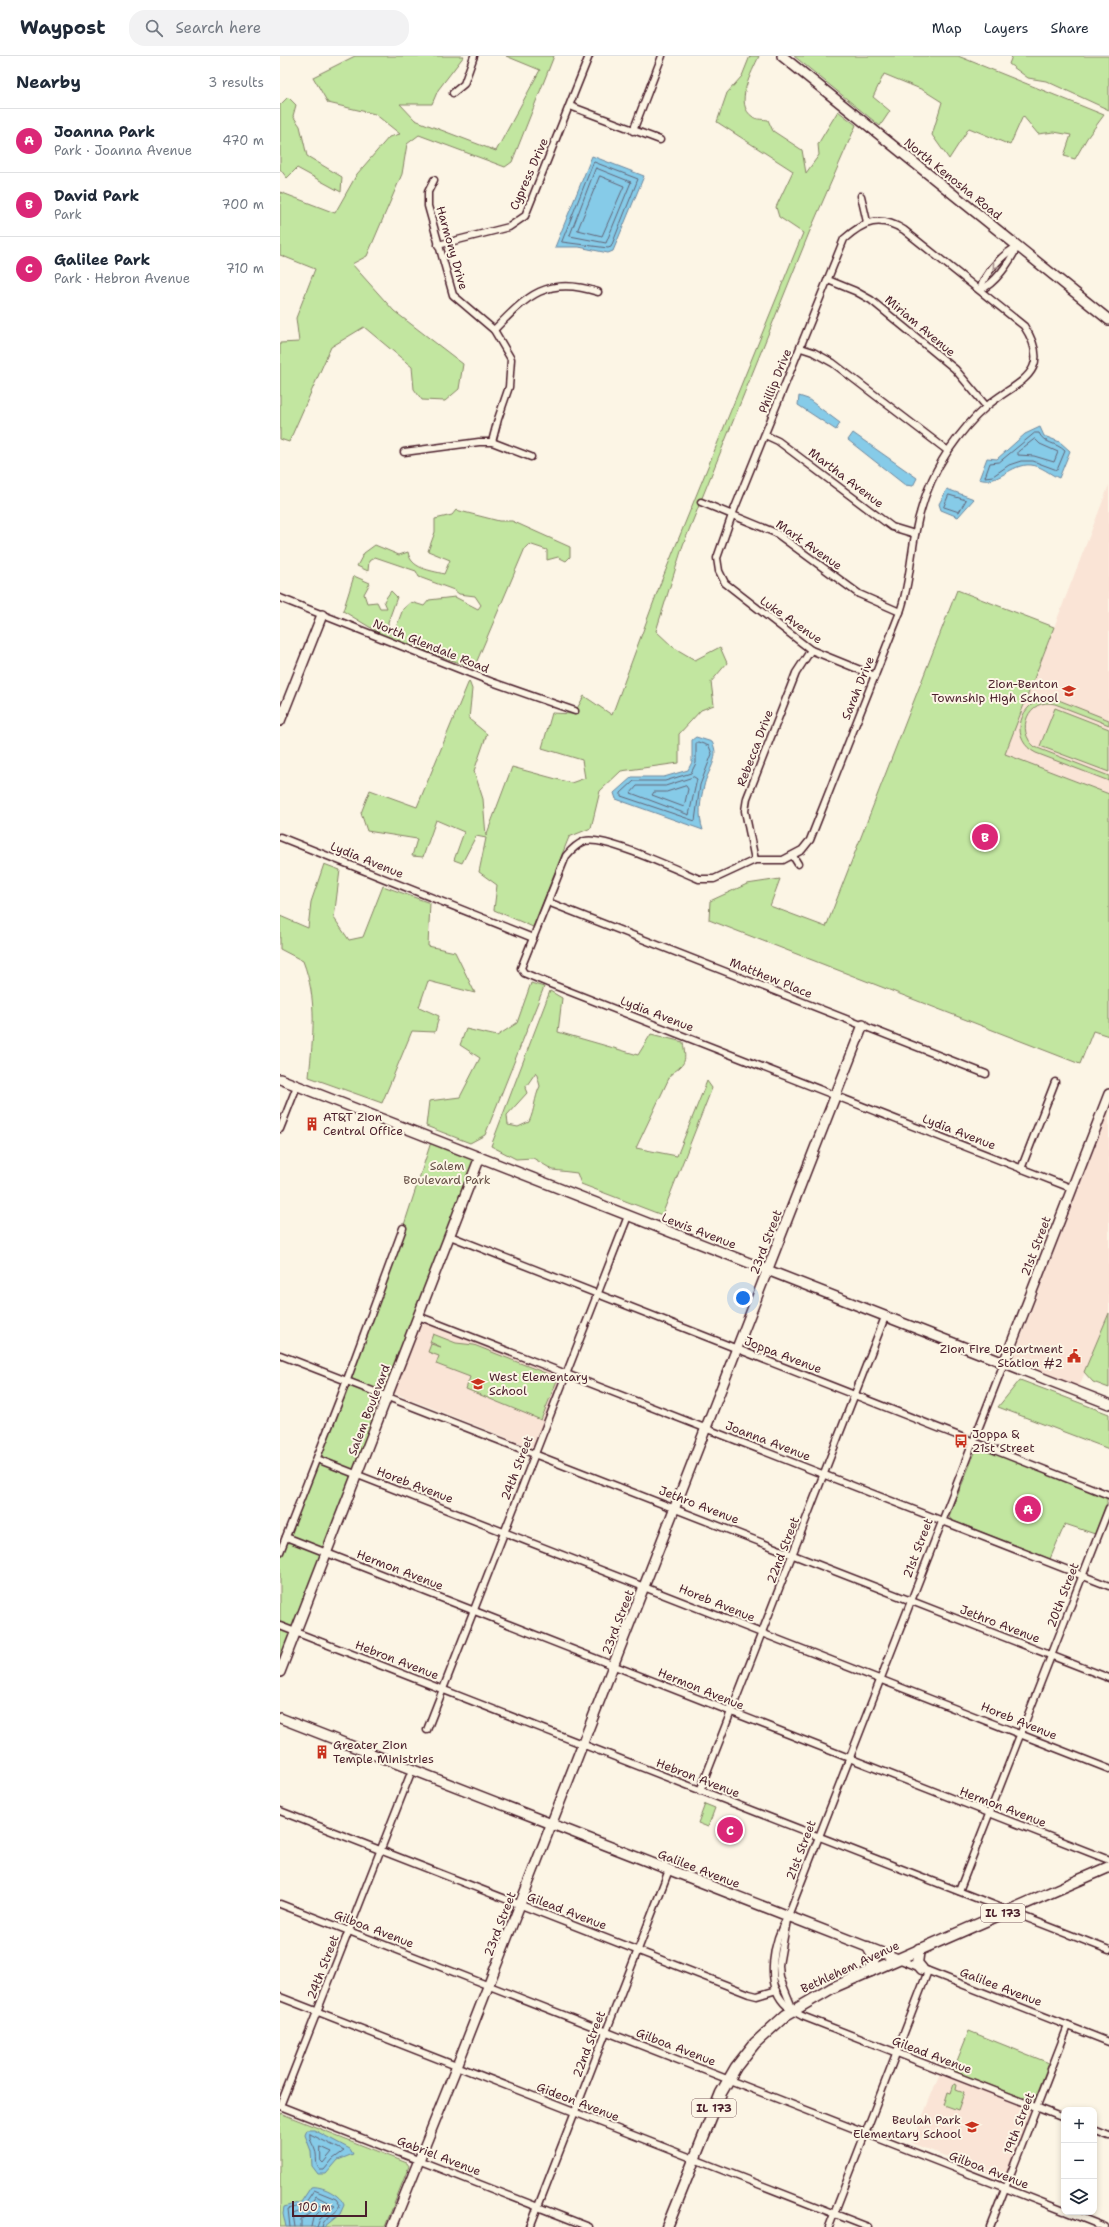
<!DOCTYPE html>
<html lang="en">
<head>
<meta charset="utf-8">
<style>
  :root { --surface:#fff; --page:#f2f2f3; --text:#1f2937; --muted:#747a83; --line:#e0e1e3; --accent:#db2777 }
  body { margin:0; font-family:"Shantell Sans",sans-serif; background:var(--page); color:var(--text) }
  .controls { position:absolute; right:12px; bottom:12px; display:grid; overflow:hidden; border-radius:8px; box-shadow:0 2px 6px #0003 }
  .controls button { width:36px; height:36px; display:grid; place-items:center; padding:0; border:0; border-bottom:1px solid var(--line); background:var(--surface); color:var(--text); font:20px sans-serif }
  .scale { position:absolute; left:12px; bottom:10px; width:75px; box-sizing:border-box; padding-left:4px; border:2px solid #4a1f2b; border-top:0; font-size:11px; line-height:14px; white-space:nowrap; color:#4a1f2b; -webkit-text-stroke:3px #fcf5e5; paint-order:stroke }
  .you { position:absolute; left:463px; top:1242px; width:14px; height:14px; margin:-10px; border:3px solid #fff; border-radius:50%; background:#1a73e8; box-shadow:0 0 0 6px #1a73e833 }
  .badge { display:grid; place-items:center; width:26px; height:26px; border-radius:50%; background:var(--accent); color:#fff; font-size:13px; font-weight:700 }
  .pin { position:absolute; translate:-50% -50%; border:2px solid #fff; box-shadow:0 1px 4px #0006 }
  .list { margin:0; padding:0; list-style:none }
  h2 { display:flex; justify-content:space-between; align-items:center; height:52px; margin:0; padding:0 16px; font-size:17px }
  h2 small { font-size:13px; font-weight:400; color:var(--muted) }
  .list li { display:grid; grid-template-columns:26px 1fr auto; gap:12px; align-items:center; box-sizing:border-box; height:64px; padding:0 16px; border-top:1px solid var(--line) }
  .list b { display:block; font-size:15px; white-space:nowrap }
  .list p { margin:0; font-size:13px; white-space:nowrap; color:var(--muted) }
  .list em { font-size:13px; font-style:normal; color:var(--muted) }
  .icon { flex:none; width:22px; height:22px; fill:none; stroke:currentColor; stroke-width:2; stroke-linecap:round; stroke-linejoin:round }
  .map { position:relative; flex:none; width:829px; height:2171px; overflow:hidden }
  header { display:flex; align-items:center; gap:24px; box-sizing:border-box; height:56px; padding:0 20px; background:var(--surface); border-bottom:1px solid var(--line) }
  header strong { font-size:19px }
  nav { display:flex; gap:22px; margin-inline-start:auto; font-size:14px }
  .search { width:280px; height:36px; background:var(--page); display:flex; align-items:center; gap:10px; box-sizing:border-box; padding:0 14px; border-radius:16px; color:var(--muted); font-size:15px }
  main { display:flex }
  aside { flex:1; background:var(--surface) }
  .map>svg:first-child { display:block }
</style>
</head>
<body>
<header>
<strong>Waypost</strong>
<div class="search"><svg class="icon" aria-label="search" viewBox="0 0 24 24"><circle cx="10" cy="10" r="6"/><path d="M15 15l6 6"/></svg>Search here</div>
<nav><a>Map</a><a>Layers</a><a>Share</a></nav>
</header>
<main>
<aside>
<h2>Nearby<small>3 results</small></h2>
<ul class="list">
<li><span class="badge">A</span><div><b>Joanna Park</b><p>Park · Joanna Avenue</p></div><em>470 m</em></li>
<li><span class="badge">B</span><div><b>David Park</b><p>Park</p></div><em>700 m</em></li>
<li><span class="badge">C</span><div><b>Galilee Park</b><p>Park · Hebron Avenue</p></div><em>710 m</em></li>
</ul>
</aside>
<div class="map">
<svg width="829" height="2171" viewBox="0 0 829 2171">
  <rect width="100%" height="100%" fill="#fcf5e5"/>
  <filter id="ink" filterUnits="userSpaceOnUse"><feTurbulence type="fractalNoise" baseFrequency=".025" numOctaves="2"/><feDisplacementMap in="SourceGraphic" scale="8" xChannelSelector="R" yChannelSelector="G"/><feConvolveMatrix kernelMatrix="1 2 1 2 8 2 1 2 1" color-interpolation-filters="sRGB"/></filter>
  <g filter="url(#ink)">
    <g fill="#fae4d6">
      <polygon points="829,429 829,738 725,698"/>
      <polygon points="829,1054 829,1257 799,1331 732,1304"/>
      <polygon points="142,1265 282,1319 253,1392 114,1337"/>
      <polygon points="660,2017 749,2052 751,2055 725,2121 721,2122 632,2087"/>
    </g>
    <g fill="#c2e6a0" stroke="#868266" fill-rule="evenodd">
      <polygon points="75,0 184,0 158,34 152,48 120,48 135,64 216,95 260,14 226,0 274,0 232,106 225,111 139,79 127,88 122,118 87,200 72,208 114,255 183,308 179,333 165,345 142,344 134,333 132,311 84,271 51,291 9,386 0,383 0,287 19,286 16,262 35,213 0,199 0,136 55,157 77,118 109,81 120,78 95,58 48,47 33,21"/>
      <path d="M470,0H479C472,16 453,48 473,61C477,64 484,63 488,64L493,75L522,94L526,117L539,99L538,88L558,55L576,69L529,177L403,489L376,575L393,591L415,604L440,591L447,607L431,626L434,649L421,654L399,678V707L341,715L320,735L311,772L289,781L253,871L214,854L217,829L199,816L206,782L196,780L182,807L174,804L184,776L156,764L143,801L132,800L137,783L87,775L81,757L90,734L137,751L189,625L192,633L189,663L207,678L194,715L203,743L206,780L232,711L291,727L305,722L302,704L262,692L272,657L294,658L304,640L332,659L381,526L523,177L499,161L496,151L513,115L437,66L447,37L462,20Z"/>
      <polygon points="514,0 678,0 824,59 807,82 795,103 784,100 791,79 774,76 758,78 743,60 730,89 689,72 669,103 652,79 662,46 643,34 604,18 593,41 610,55 600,70"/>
      <polygon points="732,0 829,0 829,54 766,25 748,22 729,8"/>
      <polygon points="8,41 16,49 13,60 20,70 27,100 62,121 61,136 17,112 7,122 0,113 0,49"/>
      <path d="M176,454L219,465H232L290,491V501L286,505L278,501L267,504V494L249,488L245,492L194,612L106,581L63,555L74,520L90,527L84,538L87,547L97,546L100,552H107L104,545L111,535L117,541L108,566L109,577H114L123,553L131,546L144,550L149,544L175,541L198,553L201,549L195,540L179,538L174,534L139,521L136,515L95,501L89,505L88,515L77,510L84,497L95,489L119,499L128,496C131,513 150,514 164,518L170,504L148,495L155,476V463L172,459Z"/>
      <polygon points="677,534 774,571 725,698 829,738 829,980 813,975 800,1008 429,864 430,845 467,828 500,823 490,850 546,871"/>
      <path d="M762,643H776L829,664V669L775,648C748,641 735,675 755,691L829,720V725L756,697C731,685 737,651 762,643Z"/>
      <polygon points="775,652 829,673 829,716 760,690"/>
      <path d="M44,808L60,814L54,862L69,884L83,881L103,830L150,847L148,890L175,896L195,937L148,925L139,951L159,960L155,976L132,975L102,1047L29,1021C33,980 38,944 23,905L0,893V860L28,872L31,846Z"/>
      <polygon points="251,927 264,931 205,1079 190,1087 146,1070 149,1045 180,1041 200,1002 180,989 186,973 217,980 237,967"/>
      <path d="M270,935L282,942L278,976L358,999L371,978L403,986C406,1005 407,1007 391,1018L356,1092L397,1100L427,1025L432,1032L382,1159L301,1128L297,1117L273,1114L253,1102L236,1103L211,1090ZM256,1016L260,1030C254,1043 255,1053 249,1066L238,1071L228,1069L227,1059L247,1037L245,1032Z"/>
      <polygon points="152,1083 200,1101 0,1616 0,1494 123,1172"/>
      <polygon points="829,1257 829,1332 813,1326 804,1316"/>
      <polygon points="153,1278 176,1287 194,1289 278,1322 261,1364 186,1333 190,1321 156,1308 159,1300 148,1296 151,1288 161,1291 150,1286"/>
      <polygon points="740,1324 829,1358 829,1393 718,1351"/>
      <polygon points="703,1393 827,1442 827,1447 815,1478 785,1468 770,1503 671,1464 669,1460 696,1394"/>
      <polygon points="425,1748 435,1752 428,1771 418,1767"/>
      <polygon points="444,1762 457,1768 451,1782 438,1776"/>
      <polygon points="689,1975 769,2007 755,2043 751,2045 673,2015"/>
      <polygon points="674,2028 677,2029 676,2034 684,2037 678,2054 664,2049 668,2036 671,2037"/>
      <polygon points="0,2057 127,2107 129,2110 105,2171 0,2171"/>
    </g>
    <g fill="#86cbe8" stroke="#6e869c">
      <polygon points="312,100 364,120 333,195 328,197 299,191 275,191"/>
      <polygon points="519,340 528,343 560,367 556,374 518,349"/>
      <path d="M760,371L764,380L780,386L790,395L779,422C769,418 762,410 751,409C730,407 718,430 699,423L707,402L717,403L745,378Z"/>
      <polygon points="573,377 637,422 633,430 625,429 568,384"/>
      <polygon points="667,433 694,443 678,461 661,454 659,448"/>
      <path d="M416,681L432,686C441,702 427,715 424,730C420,745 418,760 423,774L336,743L334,737L352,721H384L408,714L412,706V684Z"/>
      <polygon points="27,2074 34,2074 70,2093 73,2098 58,2104 46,2118 38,2118 32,2110 31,2095 25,2079"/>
      <path d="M31,2131C41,2129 61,2139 64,2149L60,2158L44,2171H6L3,2157L4,2151L21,2146Z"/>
    </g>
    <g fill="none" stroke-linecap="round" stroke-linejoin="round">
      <g stroke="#626477" stroke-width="1">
        <polygon points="314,106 358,123 331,191 328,192 282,186"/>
        <polygon points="316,112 351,126 326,187 290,180"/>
        <polygon points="320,120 344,130 322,180 298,174"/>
        <path d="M755,377H759C764,388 776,386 785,395L777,414L753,405H741L729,409L713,420L705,421L710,407L719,406Z"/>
        <polygon points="755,383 760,388 778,396 774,406 754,400 738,399 738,396"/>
        <polygon points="669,439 686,444 679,456 664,451"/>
        <polygon points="418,686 429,690 432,698 420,729 415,765 341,740 341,737 354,725 385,725 411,717 416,707 416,688"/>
        <polygon points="414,721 417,723 409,759 351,737 357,730 385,730"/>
        <polygon points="406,730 408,733 404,751 372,739 374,736 386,736"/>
        <path d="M30,2078L64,2095L53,2103L44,2114H40C34,2107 38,2101 35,2094C33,2088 29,2084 30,2078Z"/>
        <polygon points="41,2091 52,2096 43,2107 41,2105"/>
        <path d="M10,2171L8,2153L24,2149L34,2134L56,2143L60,2149C58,2159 43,2160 42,2171"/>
        <polyline points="15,2171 13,2158 27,2153 36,2140 55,2150 40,2163 37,2171"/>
        <polyline points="21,2171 21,2163 30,2158 39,2148 43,2152 33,2162 31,2171"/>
      </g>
      <g stroke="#4a1f2b" stroke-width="9">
        <g id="street">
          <polyline points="173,37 184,28 194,0"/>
          <polyline points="290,50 380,84"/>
          <polyline points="353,75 382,0"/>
          <polyline points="154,124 148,136 148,150 173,239 214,274 231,303 229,331 218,363 212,386"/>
          <polyline points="581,140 587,166"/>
          <polyline points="158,189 229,171 245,160 309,0"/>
          <polyline points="548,224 575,235 591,244 675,313 706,350"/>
          <path d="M700,234C704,218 722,198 737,191"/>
          <path d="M700,234C715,228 730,206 737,191"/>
          <path d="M214,274C247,240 267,219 318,236"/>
          <polyline points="521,292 533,296 553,307 668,395"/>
          <polyline points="485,379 498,385 612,471 635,478"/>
          <polyline points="124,396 199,386 212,386 251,401"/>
          <polyline points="421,446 496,477 579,538 620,556"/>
          <polyline points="0,542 212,626 295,655"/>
          <path d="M595,620L531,594L445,527L439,515L437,502L452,459L564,183C584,165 600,159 624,174L744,270C776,319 734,326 706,351C692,363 679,379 668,395C652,419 640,450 635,479C630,506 629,531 620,556L530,784L522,794L503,804H475L434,823H419C397,814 325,780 305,785C297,788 291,794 286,800L241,912L244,917L268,927L791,1132"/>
          <polyline points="0,781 253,882"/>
          <polyline points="513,800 518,808"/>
          <polyline points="475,804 465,755 467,742 516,617 531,594"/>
          <polyline points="268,846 706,1018"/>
          <polyline points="0,1073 17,1030"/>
          <polyline points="741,1113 775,1026"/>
          <polyline points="170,1180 829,1439"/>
          <polyline points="138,1260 829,1530"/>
          <polyline points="0,1299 829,1622"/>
          <path d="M724,1307L508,1860C494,1883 483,1929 507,1950C511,1954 517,1957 522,1960L784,2062"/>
          <polyline points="37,1403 829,1713"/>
          <polyline points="6,1481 829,1804"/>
          <polyline points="0,1496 61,1340 123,1172"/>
          <polyline points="0,1570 829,1894"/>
          <polyline points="147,1674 348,1160"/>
          <polyline points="420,1735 605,1261"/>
          <polyline points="0,1755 469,1938 477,1940 497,1934"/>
          <polyline points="679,1835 829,1452"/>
          <polyline points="0,1848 784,2155"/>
          <polyline points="507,1864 499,1909 500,1922 513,1954"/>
          <polyline points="618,1903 829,1986"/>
          <polyline points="0,1941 588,2171"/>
          <polyline points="0,2050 132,1714"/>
          <polyline points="0,2050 309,2171"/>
          <polyline points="814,2074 829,2080"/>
          <polyline points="787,2156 825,2171"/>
          <polyline points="250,2171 389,1814"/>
          <polyline points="549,2171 648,1915"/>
          <polyline points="710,2171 788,1970"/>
        </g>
      </g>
      <g stroke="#4a1f2b" stroke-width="12">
        <g id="secondary">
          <polyline points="502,0 829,264"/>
          <polyline points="0,665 42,559"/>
          <polyline points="0,1023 829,1348"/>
          <polyline points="724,1307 829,1038"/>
          <polyline points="0,1616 200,1101"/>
          <polyline points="0,1662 618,1903"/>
          <polyline points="112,2171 177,2010 583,969"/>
        </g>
      </g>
      <g stroke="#4a1f2b" stroke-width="13">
        <g id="primary">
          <polyline points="588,1891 594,1902 591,1915"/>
          <polyline points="639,1893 637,1907 642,1913"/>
          <polyline points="387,2171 441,2037 456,2011 475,1987 506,1959 552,1932 829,1811"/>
        </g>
      </g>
      <use href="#street" stroke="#fcf5e5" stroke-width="6"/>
      <use href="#secondary" stroke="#fcf5e5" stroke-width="9"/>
      <use href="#primary" stroke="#fcf5e5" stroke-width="10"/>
    </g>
    <defs><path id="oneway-chevron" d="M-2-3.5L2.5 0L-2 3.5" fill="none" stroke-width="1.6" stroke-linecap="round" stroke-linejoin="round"/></defs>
    <use stroke="#a38a88" href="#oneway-chevron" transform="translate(715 210) rotate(128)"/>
  </g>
  <defs>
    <g id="school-bare" transform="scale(1.08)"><path d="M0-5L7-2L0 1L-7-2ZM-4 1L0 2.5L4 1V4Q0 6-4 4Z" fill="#c8321e" stroke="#fcf5e5" stroke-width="2.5" paint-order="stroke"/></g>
    <g id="building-bare" transform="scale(1.08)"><path d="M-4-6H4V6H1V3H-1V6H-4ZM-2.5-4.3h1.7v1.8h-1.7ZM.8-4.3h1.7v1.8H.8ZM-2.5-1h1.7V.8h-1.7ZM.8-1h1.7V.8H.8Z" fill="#c8321e" stroke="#fcf5e5" stroke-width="2.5" paint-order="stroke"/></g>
    <g id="civic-bare" transform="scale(1.08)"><path d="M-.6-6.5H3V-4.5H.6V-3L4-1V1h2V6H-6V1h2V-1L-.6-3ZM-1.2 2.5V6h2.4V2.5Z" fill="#c8321e" stroke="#fcf5e5" stroke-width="2.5" paint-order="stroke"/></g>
    <g id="bus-bare" transform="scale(1.08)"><path d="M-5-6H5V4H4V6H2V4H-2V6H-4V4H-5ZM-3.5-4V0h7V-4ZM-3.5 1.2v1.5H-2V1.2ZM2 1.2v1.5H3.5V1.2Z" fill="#c8321e" stroke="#fcf5e5" stroke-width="2.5" paint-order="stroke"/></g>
  </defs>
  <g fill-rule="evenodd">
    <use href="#school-bare" x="789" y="635"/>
    <use href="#building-bare" x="32" y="1068"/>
    <use href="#civic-bare" x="794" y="1300"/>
    <use href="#school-bare" x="198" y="1328"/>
    <use href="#bus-bare" x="681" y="1385"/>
    <use href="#building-bare" x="42" y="1696"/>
    <use href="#school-bare" x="692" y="2071"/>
  </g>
  <g text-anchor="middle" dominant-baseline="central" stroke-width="4" stroke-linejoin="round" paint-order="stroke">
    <g fill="#fcf5e5" stroke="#7f5f63" stroke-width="1">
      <rect x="701" y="1848" width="44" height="18" rx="3"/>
      <rect x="412" y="2043" width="44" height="18" rx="3"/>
    </g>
    <g font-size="11" font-weight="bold" fill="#4a1f2b">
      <text x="723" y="1857">IL 173</text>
      <text x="434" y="2052">IL 173</text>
    </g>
    <g font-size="12" fill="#4a1f2b" stroke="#fcf5e5">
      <text transform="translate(249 118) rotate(-66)">Cypress Drive</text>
      <text transform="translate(673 123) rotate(39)">North Kenosha Road</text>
      <text transform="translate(172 192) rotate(74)">Harmony Drive</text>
      <text transform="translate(640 270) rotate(40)">Miriam Avenue</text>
      <text transform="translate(495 325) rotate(-68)">Phillip Drive</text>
      <text transform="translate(566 422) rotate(37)">Martha Avenue</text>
      <text transform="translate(529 489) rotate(35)">Mark Avenue</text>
      <text transform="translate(511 564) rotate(35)">Luke Avenue</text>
      <text transform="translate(151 590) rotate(22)">North Glendale Road</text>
      <text transform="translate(578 632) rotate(-68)">Sarah Drive</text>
      <text transform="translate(475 692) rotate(-69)">Rebecca Drive</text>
      <text transform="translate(87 804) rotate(22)">Lydia Avenue</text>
      <text transform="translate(491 922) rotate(22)">Matthew Place</text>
      <text transform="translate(377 958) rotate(21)">Lydia Avenue</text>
      <text transform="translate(679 1076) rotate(21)">Lydia Avenue</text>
      <text transform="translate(419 1175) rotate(21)">Lewis Avenue</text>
      <text transform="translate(486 1186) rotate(-69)">23rd Street</text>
      <text transform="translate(756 1190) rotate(-69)">21st Street</text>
      <text transform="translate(503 1299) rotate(21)">Joppa Avenue</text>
      <text transform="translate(89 1354) rotate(-69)">Salem Boulevard</text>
      <text transform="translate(488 1385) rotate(21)">Joanna Avenue</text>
      <text transform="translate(237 1412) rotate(-69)">24th Street</text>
      <text transform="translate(135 1429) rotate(21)">Horeb Avenue</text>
      <text transform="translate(419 1449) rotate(21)">Jethro Avenue</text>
      <text transform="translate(638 1492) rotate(-69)">21st Street</text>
      <text transform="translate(503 1494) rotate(-69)">22nd Street</text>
      <text transform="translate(120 1514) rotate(21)">Hermon Avenue</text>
      <text transform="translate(783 1539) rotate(-69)">20th Street</text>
      <text transform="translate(437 1547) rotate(22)">Horeb Avenue</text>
      <text transform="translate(338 1566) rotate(-69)">23rd Street</text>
      <text transform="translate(720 1568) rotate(21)">Jethro Avenue</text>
      <text transform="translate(117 1604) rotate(21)">Hebron Avenue</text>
      <text transform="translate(421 1633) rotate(22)">Hermon Avenue</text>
      <text transform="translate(739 1665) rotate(22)">Horeb Avenue</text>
      <text transform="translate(418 1722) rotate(21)">Hebron Avenue</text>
      <text transform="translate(723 1751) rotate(21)">Hermon Avenue</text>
      <text transform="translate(521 1794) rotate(-69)">21st Street</text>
      <text transform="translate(419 1813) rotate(21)">Galilee Avenue</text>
      <text transform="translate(287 1855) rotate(21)">Gilead Avenue</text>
      <text transform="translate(220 1868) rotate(-69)">23rd Street</text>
      <text transform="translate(94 1873) rotate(21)">Gilboa Avenue</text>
      <text transform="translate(43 1911) rotate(-69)">24th Street</text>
      <text transform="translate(570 1911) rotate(-25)">Bethlehem Avenue</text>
      <text transform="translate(721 1931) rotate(21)">Galilee Avenue</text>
      <text transform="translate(309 1988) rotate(-69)">22nd Street</text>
      <text transform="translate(396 1991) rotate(21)">Gilboa Avenue</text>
      <text transform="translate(652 1999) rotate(21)">Gilead Avenue</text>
      <text transform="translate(298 2046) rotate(21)">Gideon Avenue</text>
      <text transform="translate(739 2067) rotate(-69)">19th Street</text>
      <text transform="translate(159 2100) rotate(21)">Gabriel Avenue</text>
      <text transform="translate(709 2114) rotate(21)">Gilboa Avenue</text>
    </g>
    <g font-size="12" fill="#4a1f2b" stroke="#fcf5e5" text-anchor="start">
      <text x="778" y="628" text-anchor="end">Zion-Benton<tspan x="778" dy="14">Township High School</tspan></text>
      <text x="43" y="1061">AT&amp;T Zion<tspan x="43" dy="14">Central Office</tspan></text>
      <text x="783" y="1293" text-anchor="end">Zion Fire Department<tspan x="783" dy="14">Station #2</tspan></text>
      <text x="209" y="1321">West Elementary<tspan x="209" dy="14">School</tspan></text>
      <text x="692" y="1378">Joppa &amp;<tspan x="692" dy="14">21st Street</tspan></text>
      <text x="53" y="1689">Greater Zion<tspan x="53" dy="14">Temple Ministries</tspan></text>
      <text x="681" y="2064" text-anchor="end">Beulah Park<tspan x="681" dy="14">Elementary School</tspan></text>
    </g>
    <g font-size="12" fill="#685148" stroke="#fcf5e5">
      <text x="167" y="1110">Salem<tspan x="167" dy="14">Boulevard Park</tspan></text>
    </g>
  </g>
</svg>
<div class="controls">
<button>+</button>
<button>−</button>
<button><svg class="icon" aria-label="layers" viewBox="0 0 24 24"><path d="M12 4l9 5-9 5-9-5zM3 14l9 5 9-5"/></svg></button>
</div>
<div class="scale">100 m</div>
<div class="you"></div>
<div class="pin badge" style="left:748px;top:1453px">A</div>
<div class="pin badge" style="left:705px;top:781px">B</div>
<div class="pin badge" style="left:450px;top:1774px">C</div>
</div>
</main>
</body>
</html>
